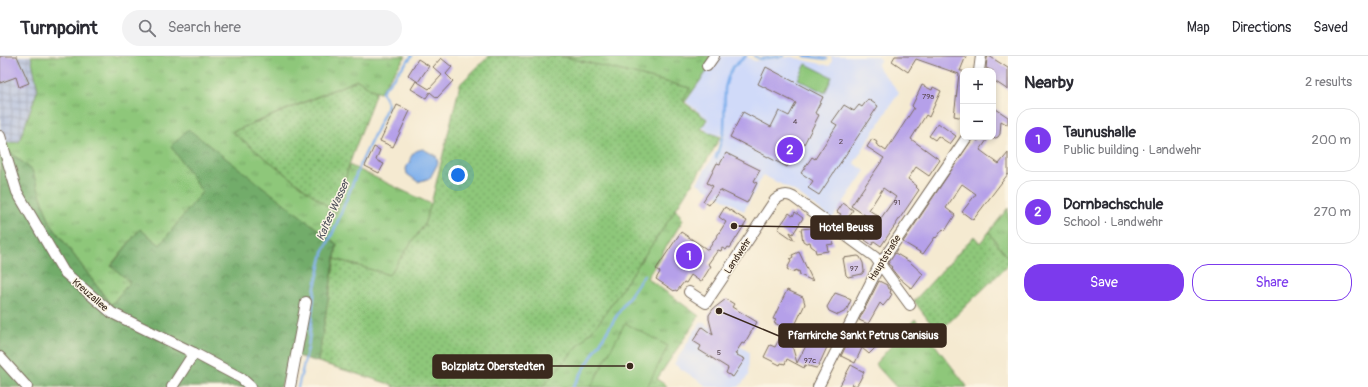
<!DOCTYPE html>
<html lang="en">
<head>
<meta charset="utf-8">
<style>
  :root { --surface:#fff; --page:#f2f2f3; --text:#2b2b33; --muted:#7c7c81; --line:#e1e1e2; --accent:#7c3aed }
  body { margin:0; font-family:Pangolin,sans-serif; background:var(--page); color:var(--text) }
  .controls { position:absolute; right:12px; top:12px; display:grid; overflow:hidden; border-radius:8px; box-shadow:0 2px 6px #0003 }
  .controls button { width:36px; height:36px; display:grid; place-items:center; padding:0; border:0; border-bottom:1px solid var(--line); background:var(--surface); color:var(--text); font:20px sans-serif }
  .you { position:absolute; left:458px; top:119px; width:14px; height:14px; margin:-10px; border:3px solid #fff; border-radius:50%; background:#1a73e8; box-shadow:0 0 0 6px #1a73e833 }
  .badge { display:grid; place-items:center; width:26px; height:26px; border-radius:50%; background:var(--accent); color:#fff; font-size:13px; font-weight:700 }
  .pin { position:absolute; translate:-50% -50%; border:2px solid #fff; box-shadow:0 1px 4px #0006 }
  .list { margin:0; padding:0; list-style:none }
  h2 { display:flex; justify-content:space-between; align-items:center; height:52px; margin:0; padding:0 16px; font-size:17px }
  h2 small { font-size:13px; font-weight:400; color:var(--muted) }
  .list li { display:grid; grid-template-columns:26px 1fr auto; gap:12px; align-items:center; box-sizing:border-box; height:64px; margin:0 8px 8px; padding:0 8px; border:1px solid var(--line); border-radius:16px }
  .list b { display:block; font-size:15px; white-space:nowrap }
  .list p { margin:0; font-size:13px; white-space:nowrap; color:var(--muted) }
  .list em { font-size:13px; font-style:normal; color:var(--muted) }
  .actions { display:flex; gap:8px; padding:12px 16px }
  .actions a { flex:1; padding:9px 0; border:1px solid var(--accent); border-radius:16px; text-align:center; font-size:14px; color:var(--accent) }
  .actions .main { background:var(--accent); color:#fff }
  .icon { flex:none; width:22px; height:22px; fill:none; stroke:currentColor; stroke-width:2; stroke-linecap:round; stroke-linejoin:round }
  .map { position:relative; flex:none; width:1008px; height:331px; overflow:hidden }
  header { display:flex; align-items:center; gap:24px; box-sizing:border-box; height:56px; padding:0 20px; background:var(--surface); border-bottom:1px solid var(--line) }
  header strong { font-size:19px }
  nav { display:flex; gap:22px; margin-inline-start:auto; font-size:14px }
  .search { width:280px; height:36px; background:var(--page); display:flex; align-items:center; gap:10px; box-sizing:border-box; padding:0 14px; border-radius:22px; color:var(--muted); font-size:15px }
  main { display:flex }
  aside { flex:1; background:var(--surface) }
  .map>svg:first-child { display:block }
</style>
</head>
<body>
<header>
<strong>Turnpoint</strong>
<div class="search"><svg class="icon" aria-label="search" viewBox="0 0 24 24"><circle cx="10" cy="10" r="6"/><path d="M15 15l6 6"/></svg>Search here</div>
<nav><a>Map</a><a>Directions</a><a>Saved</a></nav>
</header>
<main>
<div class="map">
<svg width="1008" height="331" viewBox="0 0 1008 331">
  <defs>
    <pattern id="industrial-grid" width="8" height="8" patternUnits="userSpaceOnUse"><rect width="8" height="8" fill="#bac4de"/><path d="M0 4h8M4 0v8" fill="none" stroke="#989fb3"/></pattern>
    <pattern id="grass-tufts" width="24" height="20" patternUnits="userSpaceOnUse"><rect width="24" height="20" fill="#8ec77a"/><path d="M3 7l-1-3M5 7V3M7 7l1-3M15 17l-1-3M17 17v-4M19 17l1-3" fill="none" stroke="#75a263"/></pattern>
    <pattern id="forest-crowns" width="20" height="18" patternUnits="userSpaceOnUse"><rect width="20" height="18" fill="#72ac6a"/><path d="M2 6a3 3 0 1 1 6 0M12 15a3 3 0 1 1 6 0" fill="none" stroke="#5f8c57"/></pattern>
    <pattern id="garden-dots" width="8" height="8" patternUnits="userSpaceOnUse"><rect width="8" height="8" fill="#8ec77a"/><path d="M2 2h.1M6 6h.1" fill="none" stroke="#75a263" stroke-width="1.8" stroke-linecap="round"/></pattern>
  </defs>
  <rect width="100%" height="100%" fill="#fcf5e5"/>
  <filter id="ink" filterUnits="userSpaceOnUse"><feTurbulence type="fractalNoise" baseFrequency=".025" numOctaves="2"/><feDisplacementMap in="SourceGraphic" scale="8" xChannelSelector="R" yChannelSelector="G"/><feConvolveMatrix kernelMatrix="1 2 1 2 8 2 1 2 1" color-interpolation-filters="sRGB"/></filter>
  <filter id="wash" filterUnits="userSpaceOnUse"><feTurbulence type="fractalNoise" baseFrequency=".012" numOctaves="4" result="noise"/><feDisplacementMap in="SourceGraphic" scale="16" xChannelSelector="R" yChannelSelector="G"/><feGaussianBlur stdDeviation="0.9" result="paint"/><feColorMatrix in="noise" values="0 0 0 0 0 0 0 0 0 0 0 0 0 0 0 0 0 1.4 0 .05"/><feComposite in="paint" operator="in"/></filter>
  <g filter="url(#wash)">
    <rect width="100%" height="100%" fill="#f5ead1"/>
    <g fill="#d0daf9">
      <polygon points="718,0 745,0 755,5 791,1 830,10 832,4 831,0 876,0 881,3 877,10 899,36 854,107 865,115 832,163 794,135 763,119 744,155 697,127 725,80 721,78 719,80 702,72 708,63 686,46"/>
      <polygon points="701,265 749,296 748,320 739,331 708,331 674,308"/>
    </g>
    <polygon fill="url(#industrial-grid)" points="0,0 31,0 38,33 19,86 1,89 0,86"/>
    <g fill="url(#grass-tufts)" stroke="#64784c">
      <polygon points="31,0 406,0 379,37 357,24 232,76 336,157 349,109 431,148 424,169 389,219 335,203 337,188 172,90 202,136 160,189 140,173 111,209 130,226 111,249 50,167 32,114 0,88 19,86 38,33"/>
      <polygon points="561,0 718,0 685,46 682,44 690,32"/>
      <polygon points="1008,152 1008,203 989,176"/>
      <polygon points="676,153 683,164 647,222 699,260 657,323 668,331 542,331 600,265"/>
      <polygon points="915,263 966,329 967,331 896,331 875,308"/>
    </g>
    <polygon fill="url(#forest-crowns)" stroke="#566b44" points="188,73 337,188 318,306 291,298 281,331 0,331 0,88 32,114 50,167 111,249 130,226 111,210 140,173 160,189 202,136 171,90"/>
    <g fill="url(#garden-dots)" stroke="#64784c">
      <polygon points="489,0 561,0 690,32 683,44 685,47 707,63 701,73 720,81 711,98 670,162 600,265 542,331 392,331 393,329 318,306 335,203 389,219 424,169 431,148 460,28"/>
      <polygon points="357,24 376,36 349,109 336,157 232,76 301,48"/>
      <polygon points="989,176 1008,203 1008,209 938,277 914,245 974,180 980,187"/>
    </g>
    <g fill="#8ec77a" stroke="#64784c">
      <polygon points="806,8 832,21 825,37 798,23"/>
      <polygon points="625,267 668,290 647,331 591,331"/>
    </g>
    <path fill="#81b1ec" stroke="#5e6e85" d="M423,93L436,100L438,107L430,122L418,126L407,118L406,113L408,107L411,106L410,103C413,96 416,94 423,93Z"/>
    <g fill="none" stroke-linecap="round" stroke-linejoin="round">
      <g stroke="#81b1ec" stroke-width="2.5">
        <polyline points="754,0 760,3 783,0"/>
        <polyline points="805,0 827,3"/>
        <polyline points="716,102 724,75 725,32 728,21 733,11 746,0"/>
        <polyline points="298,331 308,292 315,231 323,197 335,172 360,109 388,49 382,35 412,0"/>
        <polyline points="573,331 622,251 644,219"/>
      </g>
    </g>
    <g id="blocks">
      <g fill="#b5a0e9" fill-rule="evenodd">
        <polygon points="0,0 17,0 29,27 19,31 16,21 0,27"/>
        <polygon points="895,0 966,0 960,15 963,15 963,62 954,60 959,18 916,3 908,16 892,5"/>
        <polygon points="989,0 1008,12 1008,34 993,24 993,15 986,12 987,2"/>
        <polygon points="441,2 452,11 446,18 453,25 437,42 430,36 426,42 411,33 416,25 429,33 442,19 433,11"/>
        <polygon points="418,3 429,10 418,26 408,19"/>
        <polygon points="766,11 823,41 815,57 819,59 802,92 798,90 787,111 730,81 743,56 771,71 779,55 789,60 796,47 758,28"/>
        <path d="M922,29L932,34L933,31L941,35L929,61L926,59L911,83L940,104L929,120L916,111L908,123L917,130L916,131L919,134L881,190L874,185L872,189L865,184L872,174L864,168L868,161L851,150L884,102L867,91L872,83L877,86L876,88L886,95L914,52L912,50ZM883,132L896,141L881,162L869,154Z"/>
        <polygon points="868,43 878,50 819,139 808,132 813,125 801,117 812,101 815,103 837,69 832,66 844,49 854,55 859,49 862,51"/>
        <polygon points="397,49 410,55 393,91 380,85"/>
        <polygon points="993,51 1008,61 1008,69 1001,65 1000,78 998,81 993,83"/>
        <polygon points="938,67 956,80 950,88 938,80 935,84 929,80"/>
        <polygon points="980,81 983,81 987,84 980,94 999,108 1008,97 1008,118 973,164 962,156 976,138 962,128 946,152 955,159 945,175 943,173 936,182 935,181 923,198 903,186 973,82 978,85"/>
        <polygon points="374,91 380,94 376,104 384,108 379,117 365,110"/>
        <polygon points="726,97 760,114 754,125 757,127 747,147 720,134 709,149 703,145 713,130 707,127 717,107 720,108"/>
        <polygon points="843,147 853,154 845,167 838,162 841,158 837,156"/>
        <polygon points="725,151 747,165 730,192 728,191 726,194 722,192 721,195 718,194 708,208 711,210 701,226 691,219 686,227 684,226 677,235 675,234 674,235 656,223 660,216 656,213 681,176 708,194 726,166 719,161"/>
        <polygon points="795,156 803,162 793,178 790,176 794,184 778,173 789,157 793,160"/>
        <polygon points="819,171 832,182 833,188 827,189 828,195 816,197 815,193 811,190 810,186 806,187 803,185 801,173"/>
        <polygon points="799,196 813,225 800,219 799,215 797,216 797,214 792,216 787,213 791,205 790,203 793,201 792,199"/>
        <polygon points="895,197 910,206 923,218 912,233 898,221 891,212 892,211 888,208"/>
        <polygon points="858,200 860,201 863,207 864,215 862,218 848,221 846,219 843,202"/>
        <polygon points="879,225 887,229 887,231 891,234 890,237 892,238 889,243 883,250 880,247 868,268 859,264"/>
        <polygon points="787,234 803,241 805,248 789,282 790,283 789,285 791,286 797,307 811,280 813,279 818,270 835,276 827,287 828,289 818,311 816,312 805,309 804,312 787,303 785,308 781,307 780,309 764,301 770,289 775,291 785,272 774,267 776,264 773,263"/>
        <polygon points="835,237 846,241 847,242 851,244 846,255 838,259 829,255 827,251"/>
        <polygon points="726,243 734,248 732,251 757,266 744,288 742,287 735,298 745,303 733,321 726,317 728,312 699,294 701,290 693,285 702,271 713,279 709,263 709,259 713,253"/>
        <polygon points="864,268 869,274 868,275 880,287 869,298 862,292 855,307 841,300 846,290 848,291 862,277 859,274"/>
        <polygon points="851,309 864,316 859,326 856,330 852,328 850,331 839,331"/>
      </g>
    </g>
  </g>
  <g filter="url(#ink)">
    <use href="#blocks" fill-opacity="0" stroke="#7c6d5d" stroke-width="1"/>
    <g fill="none" stroke-linecap="round" stroke-linejoin="round">
      <g stroke="#7c6d5d" stroke-width="12">
        <g id="minor">
          <polyline points="707,10 714,0"/>
          <polyline points="979,15 981,0"/>
          <polyline points="0,80 17,136 64,216 112,257 194,297 241,322 251,331"/>
          <path d="M689,236L706,247L775,144C781,139 786,137 793,141L875,201L910,249"/>
          <polyline points="0,301 27,331"/>
          <polyline points="172,331 194,297"/>
          <polyline points="290,331 306,246"/>
          <polyline points="818,331 880,208 967,81"/>
        </g>
      </g>
      <use href="#minor" stroke="#fff" stroke-width="10"/>
    </g>
  </g>
  <g text-anchor="middle" dominant-baseline="central" stroke-width="3" stroke-linejoin="round" paint-order="stroke">
    <g font-size="8" fill="#5a4851">
      <text x="928" y="40">79a</text>
      <text x="795" y="65">4</text>
      <text x="841" y="85">2</text>
      <text x="897" y="146">91</text>
      <text x="854" y="212">97</text>
      <text x="719" y="296">5</text>
      <text x="810" y="304">97c</text>
    </g>
    <g font-size="10" fill="#3b2a1e" stroke="#fcf5e5">
      <text transform="translate(738 200) rotate(-57)">Landwehr</text>
      <text transform="translate(885 202) rotate(-58)">Hauptstraße</text>
      <text transform="translate(90 239) rotate(41)">Kreuzallee</text>
    </g>
    <g font-size="11" font-style="italic" fill="#50525c" stroke="#fcf5e5">
      <text transform="translate(333 154) rotate(-66)">Kaltes Wasser</text>
    </g>
  </g>
  <path fill="none" stroke="#3b2a1e" stroke-width="1.5" d="M734 170L811 171M719 255L779 280M630 310L552 310"/>
  <g fill="#3b2a1e" stroke="#fcf5e5" stroke-width="1.5">
    <circle cx="734" cy="170" r="4"/>
    <circle cx="719" cy="255" r="4"/>
    <circle cx="630" cy="310" r="4"/>
  </g>
  <g fill="#3b2a1e" stroke="#3b2a1e" stroke-width="1.5">
    <rect x="811" y="160" width="70" height="23" rx="4"/>
    <rect x="779" y="268" width="167" height="23" rx="4"/>
    <rect x="433" y="299" width="119" height="23" rx="4"/>
  </g>
  <g font-size="11" text-anchor="middle" font-weight="bold" fill="#fff">
    <text x="846" y="175">Hotel Beuss</text>
    <text x="863" y="283">Pfarrkirche Sankt Petrus Canisius</text>
    <text x="493" y="314">Bolzplatz Oberstedten</text>
  </g>
</svg>
<div class="controls">
<button>+</button>
<button>−</button>
</div>
<div class="you"></div>
<div class="pin badge" style="left:689px;top:200px">1</div>
<div class="pin badge" style="left:790px;top:94px">2</div>
</div>
<aside>
<h2>Nearby<small>2 results</small></h2>
<ul class="list">
<li><span class="badge">1</span><div><b>Taunushalle</b><p>Public building · Landwehr</p></div><em>200 m</em></li>
<li><span class="badge">2</span><div><b>Dornbachschule</b><p>School · Landwehr</p></div><em>270 m</em></li>
</ul>
<div class="actions"><a class="main">Save</a><a>Share</a></div>
</aside>
</main>
</body>
</html>
